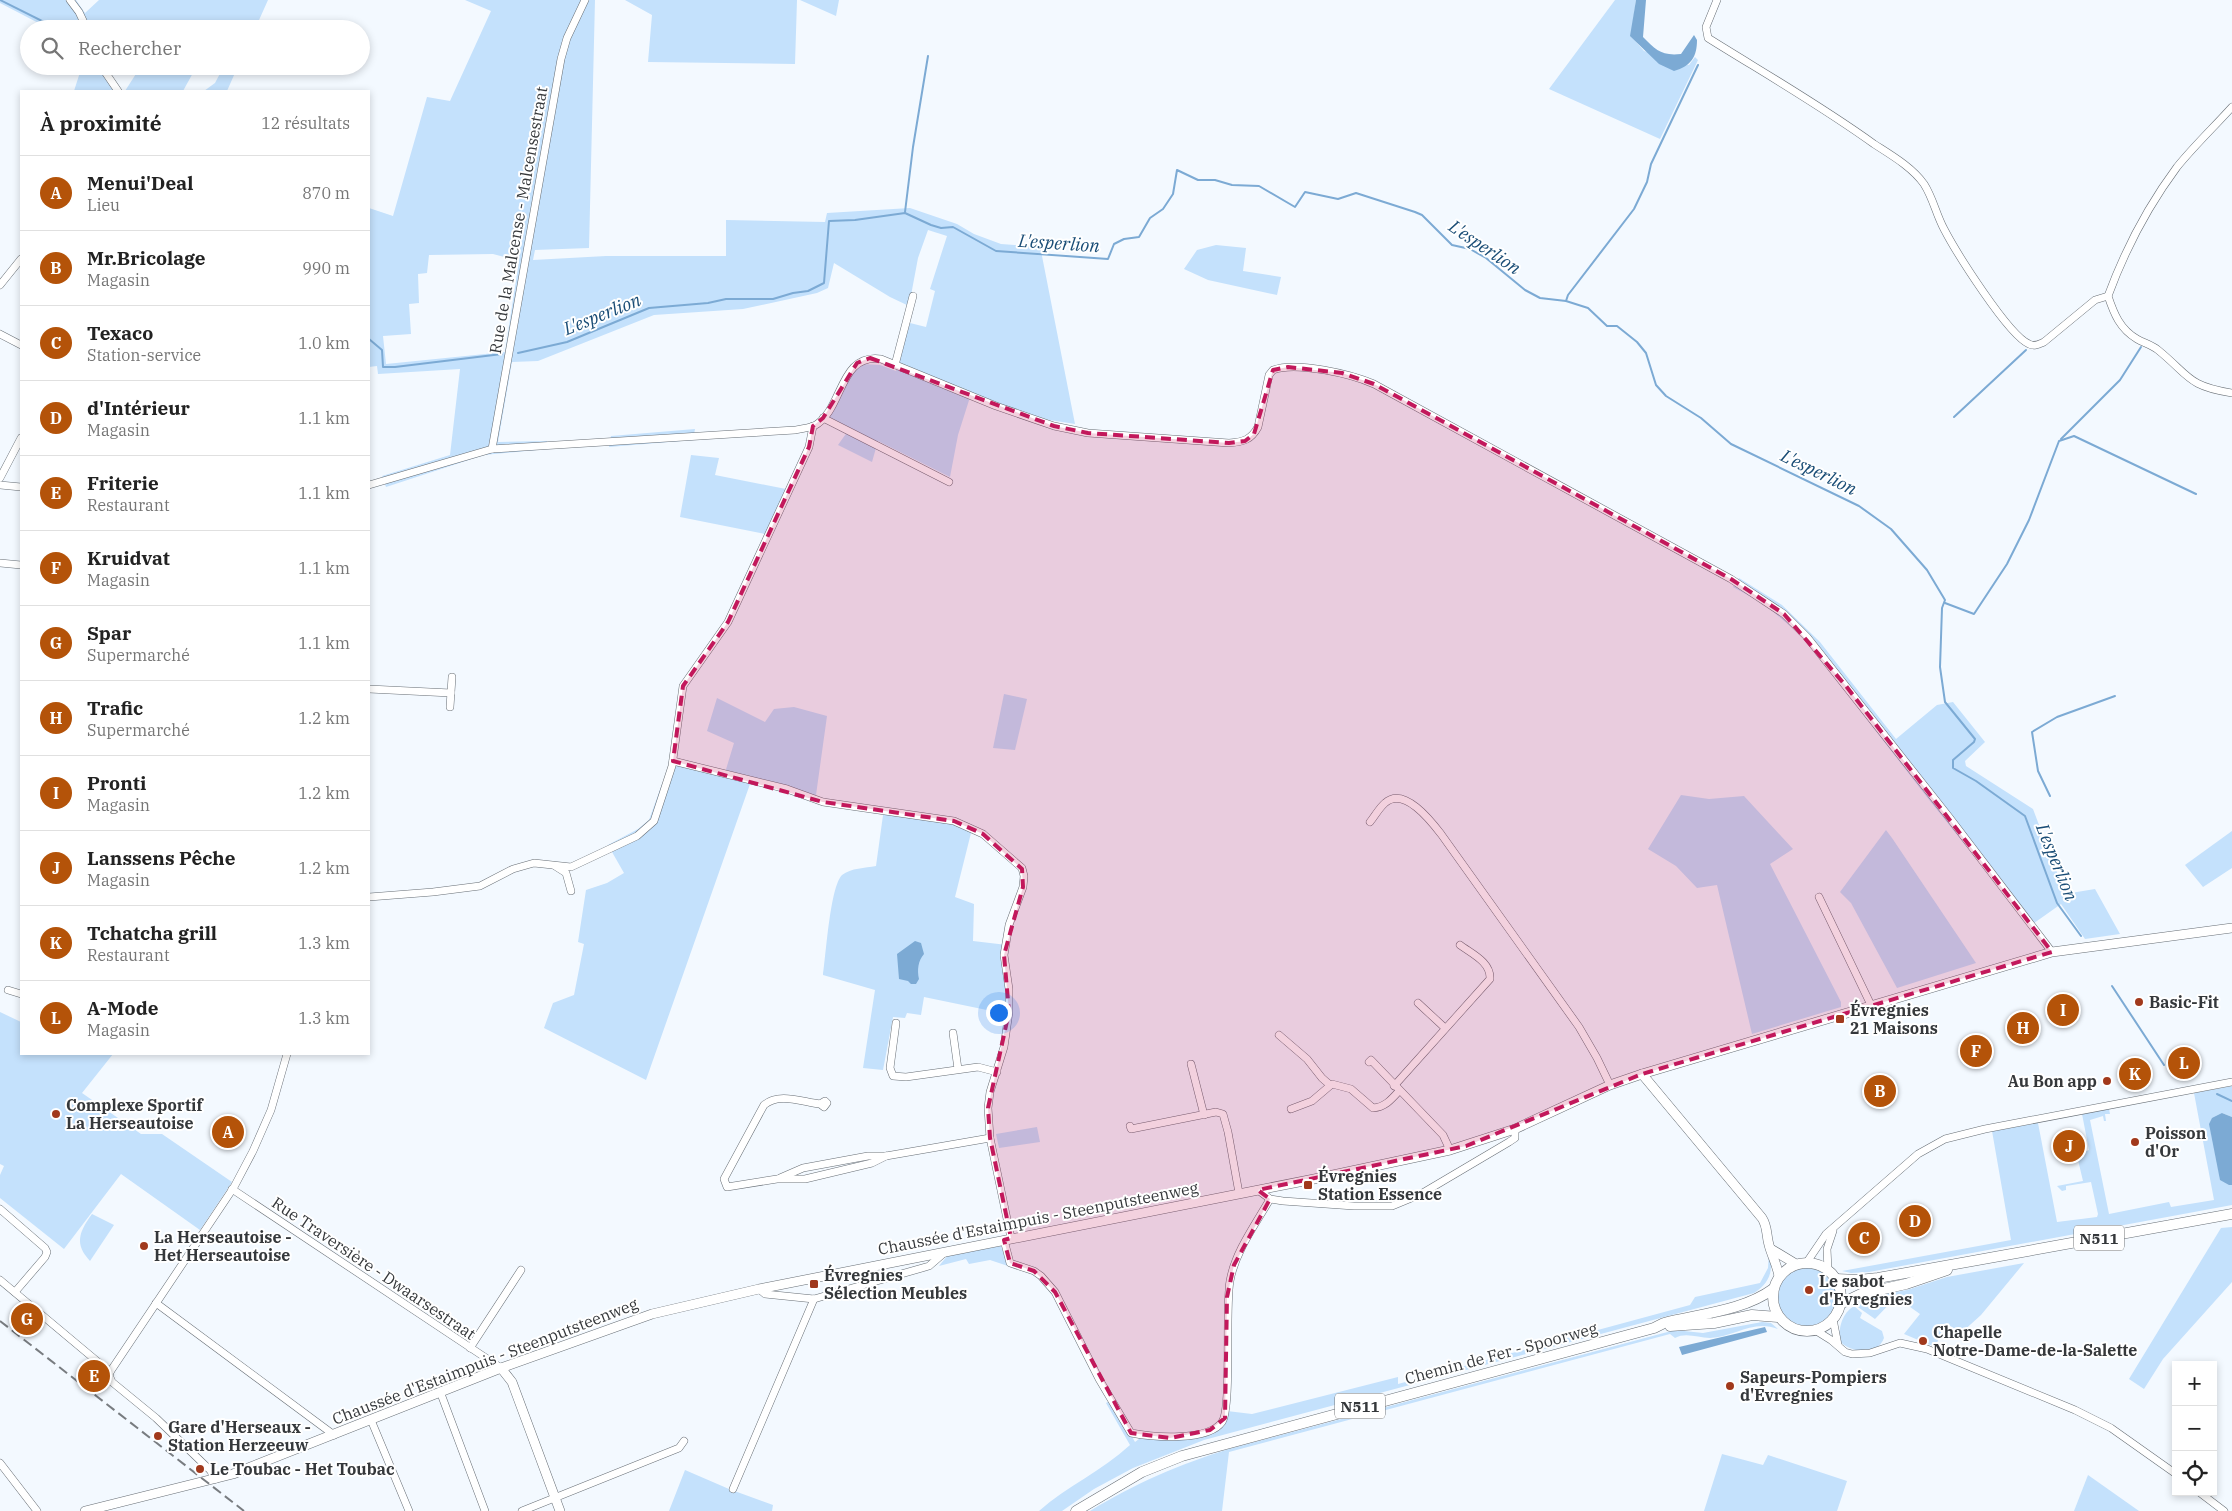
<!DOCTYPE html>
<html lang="fr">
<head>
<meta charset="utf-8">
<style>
  :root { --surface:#fff; --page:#f6f6f6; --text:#222; --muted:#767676; --line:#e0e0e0; --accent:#b45309 }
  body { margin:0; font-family:"IBM Plex Serif",serif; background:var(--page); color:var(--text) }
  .controls { position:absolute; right:15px; bottom:15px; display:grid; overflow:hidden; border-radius:0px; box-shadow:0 2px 8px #0003 }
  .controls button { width:45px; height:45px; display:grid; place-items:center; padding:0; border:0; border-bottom:1px solid var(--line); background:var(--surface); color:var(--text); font:25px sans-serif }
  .you { position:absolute; left:998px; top:1012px; width:18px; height:18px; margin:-12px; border:4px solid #fff; border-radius:50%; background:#1a73e8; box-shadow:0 0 0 8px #1a73e833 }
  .badge { display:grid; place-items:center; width:32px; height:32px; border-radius:50%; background:var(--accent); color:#fff; font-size:16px; font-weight:700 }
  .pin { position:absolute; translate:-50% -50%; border:2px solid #fff; box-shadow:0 1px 5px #0006 }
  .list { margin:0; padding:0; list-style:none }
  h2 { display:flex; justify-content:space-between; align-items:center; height:65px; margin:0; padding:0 20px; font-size:21px }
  h2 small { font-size:16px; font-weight:400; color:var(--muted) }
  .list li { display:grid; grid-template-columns:32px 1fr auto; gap:15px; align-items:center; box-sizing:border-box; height:75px; padding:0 20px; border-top:1px solid var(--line) }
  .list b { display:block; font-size:19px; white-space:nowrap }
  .list p { margin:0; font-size:16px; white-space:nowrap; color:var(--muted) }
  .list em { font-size:16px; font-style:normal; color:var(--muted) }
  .icon { flex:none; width:28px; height:28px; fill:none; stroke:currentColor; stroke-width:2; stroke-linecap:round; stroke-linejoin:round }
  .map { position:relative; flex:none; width:2232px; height:1511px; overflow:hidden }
  .search { position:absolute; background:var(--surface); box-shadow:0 2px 8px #0003; left:20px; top:20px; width:350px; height:55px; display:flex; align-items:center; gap:12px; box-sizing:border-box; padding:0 18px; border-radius:28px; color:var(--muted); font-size:19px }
  .panel { position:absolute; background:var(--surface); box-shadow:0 2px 8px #0003; left:20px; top:90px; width:350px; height:965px; border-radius:0px }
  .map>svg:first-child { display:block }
</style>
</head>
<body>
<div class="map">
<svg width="2232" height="1511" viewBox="0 0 2232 1511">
  <rect width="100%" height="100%" fill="#f3f9ff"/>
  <g fill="#c4e1fc" fill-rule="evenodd">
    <polygon points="0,0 76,0 85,13 99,0 268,0 255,29 50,29 0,3"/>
    <path d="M465,0H595L589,248L535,250L533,260L606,256H726V220L825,222L827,213L910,208L957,224L974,234L1001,244L1043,247L1042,256L1075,424L1043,419L971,394L958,435L950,477L878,441L872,462L838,445L850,428L828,417L853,372L862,364L880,365L896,371L910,323L926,327L935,291L930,289L947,236L928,230L918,258L909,306L890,297L834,263L828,288L817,293L743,309L654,315L538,361L512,362L498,442L547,441V449L484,455L386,487L382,476L450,455L460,369L378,374L377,366L369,367V208L393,216L427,97L450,101L491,11ZM493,254L519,261L505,352L386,364L383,336L411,334L409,304L419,303L418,274L427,273L429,255Z"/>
    <polygon points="625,0 797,0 795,64 648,62 652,15"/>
    <polygon points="800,0 839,0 836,16"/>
    <polygon points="1615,0 1636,0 1631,36 1644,51 1689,65 1695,57 1698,60 1660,139 1549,89"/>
    <polygon points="82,66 107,66 103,73 116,91 74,91"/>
    <polygon points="141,66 207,66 202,74 194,71 183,91 125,91"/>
    <polygon points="224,66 238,66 227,91 204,91 215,83"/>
    <polygon points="1216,245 1246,248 1243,271 1281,277 1277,295 1208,280 1184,269 1197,250"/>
    <polygon points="695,429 693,440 609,447 611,436"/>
    <polygon points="691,455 719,458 715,475 786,489 765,534 680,517"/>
    <polygon points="1739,578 1782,605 1820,642 1896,739 1937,705 1953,702 1985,742 1965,761 1966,766 2033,809 2065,894 2095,889 2120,934 2085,939 2061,904 2030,926 1930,801 1803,637 1764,604 1733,587"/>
    <polygon points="1004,694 1027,699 1015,750 993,748"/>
    <polygon points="717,698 765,722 774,709 794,707 827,716 816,795 814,802 784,792 750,784 646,1080 544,1028 553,1003 574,995 584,944 578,942 586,890 607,883 624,873 608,845 638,829 649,820 662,784 668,786 676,766 682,766 724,776 734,743 707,731"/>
    <polygon points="1681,795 1709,799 1744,796 1793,849 1770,864 1841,1002 1841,1007 1752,1034 1717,885 1697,888 1676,866 1648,849"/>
    <path d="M884,808L945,817L973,825L955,897L974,904L973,941L1007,945L1011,1015L924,997L921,1015L907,1013L905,1018L893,1017L883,1070L863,1068L875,990L823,975C826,956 830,887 842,875C851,868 865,868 876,866Z"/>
    <polygon points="1886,830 1892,838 1976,963 1897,988 1851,903 1840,892"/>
    <polygon points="2232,831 2232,868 2203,887 2185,865"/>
    <polygon points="0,1012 21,1022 21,1054 113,1054 82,1093 141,1134 162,1134 232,1182 200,1230 121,1174 64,1249 0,1198 0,1175 4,1166 0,1164"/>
    <polygon points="2232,1086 2232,1117 2222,1113 2229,1185 2232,1185 2232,1205 1869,1272 1851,1273 1842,1271 2011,1240 1992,1131 2038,1123 2057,1222 2097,1217 2098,1214 2091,1182 2066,1186 2066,1190 2062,1191 2057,1186 2083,1181 2078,1160 2084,1157 2084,1152 2089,1150 2082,1114 2109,1109 2110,1114 2105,1114 2106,1121 2104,1121 2103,1116 2090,1120 2109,1214 2169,1202 2171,1207 2214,1200 2194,1093"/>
    <polygon points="1037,1127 1040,1142 999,1148 996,1134"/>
    <path d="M92,1214L114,1225L90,1261C74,1244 79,1232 92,1214Z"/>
    <polygon points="2232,1227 2232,1282 2163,1359 2144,1389 2129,1379 2221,1228"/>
    <polygon points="1001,1246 1008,1266 990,1260 969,1264 966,1259 939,1266 948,1255"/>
    <path d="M1769,1253C1774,1270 1770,1283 1754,1293L1204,1440L1133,1468L1094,1489L1062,1511H1039C1067,1486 1102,1471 1130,1445L1106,1403L1111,1400L1135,1442L1139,1439L1138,1436L1214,1431L1224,1426L1227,1411L1252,1414L1398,1377V1384L1690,1305L1695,1297L1760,1283L1768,1268Z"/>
    <polygon points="2024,1263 1981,1315 1961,1333 1946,1323 1935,1347 1904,1334 1920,1314 1896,1297 1875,1319 1855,1305 1858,1302 1884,1294 1907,1290 1947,1277"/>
    <circle cx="1807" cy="1297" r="29"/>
    <path d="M1854,1306L1862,1313L1860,1318L1882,1331L1884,1338C1878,1356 1848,1353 1839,1340C1839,1327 1842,1313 1854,1306Z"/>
    <path d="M1762,1322L1771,1323L1778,1329C1753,1319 1735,1337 1710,1338C1698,1338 1686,1332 1675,1338L1670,1334L1229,1452L1222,1511H1090C1136,1483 1178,1465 1229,1449L1675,1330L1703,1333Z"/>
    <polygon points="1722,1454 1763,1465 1768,1455 1847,1481 1837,1511 1704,1511"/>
    <polygon points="685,1470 729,1489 773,1505 772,1511 669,1511"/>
    <polygon points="2088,1475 2139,1511 2074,1511"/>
  </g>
  <g fill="#7caad4">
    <path d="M1636,0H1646L1643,37C1656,50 1661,56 1681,54L1694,35L1697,40C1697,57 1691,66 1674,71L1659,64L1630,36Z"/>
    <path d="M915,941L921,943L924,954C918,961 917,970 919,979L916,984H911L908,981L899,979L897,954Z"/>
    <polygon points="2222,1113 2232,1117 2232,1185 2229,1185 2220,1180 2209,1124 2212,1118"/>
    <polygon points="1765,1327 1767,1332 1682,1355 1679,1347"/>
  </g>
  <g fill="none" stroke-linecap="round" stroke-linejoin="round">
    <g stroke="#7caad4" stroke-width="2">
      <polyline points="0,0 58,29"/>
      <polyline points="905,212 913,147 928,56"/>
      <polyline points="1566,301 1568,295 1634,209 1647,182 1651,164 1698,65"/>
      <polyline points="369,339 382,350 383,367 395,367 502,354"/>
      <polyline points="518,353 567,342 649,308 708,303 726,299 773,299 793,293 808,291 824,283 829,221 855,220 905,213 931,225 941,228 953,227 996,251 1108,259 1114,244 1124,239 1139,237 1150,218 1163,209 1173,194 1177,170 1198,180 1215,180 1232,185 1259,186 1295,207 1305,192 1338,199 1356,193 1415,212 1422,215 1452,245 1470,249 1486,258 1525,290 1540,298 1566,301 1588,308 1607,326 1617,326 1637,342 1646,353 1656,385 1666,396 1701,418 1731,444 1859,506 1891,529 1927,570 1945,600 1942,608 1940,667 1945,702 1975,739 1974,742 1953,760 1953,768 1976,781 2025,816 2057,903 2081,936"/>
      <polyline points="1954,417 2026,350"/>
      <polyline points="2061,439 2120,380 2141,347"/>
      <polyline points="1945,603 1974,614 2007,564 2029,520 2059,441 2074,436 2196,494"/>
      <polyline points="2050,796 2038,771 2032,732 2057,717 2115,696"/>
      <polyline points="2112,986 2164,1065"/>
      <polyline points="2217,1094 2232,1101"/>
    </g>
    <g stroke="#676e75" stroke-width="8">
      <g id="minor">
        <polyline points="70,0 79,12 87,29"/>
        <path d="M1717,0L1706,27L1708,38C1764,73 1820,105 1874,144C1891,155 1912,167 1924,184C1933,198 1936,214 1944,229C1956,252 2008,335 2029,344C2035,347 2039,344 2044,342L2095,300L2108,296"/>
        <polyline points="101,66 118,91"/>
        <path d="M2232,107C2214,127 2194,146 2177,167C2148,206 2125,250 2108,296C2114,314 2120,329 2137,339C2144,343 2152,345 2158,350C2190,376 2187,386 2232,393"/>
        <polyline points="0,285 21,259"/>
        <polyline points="0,334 21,345"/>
        <polyline points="895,365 913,296"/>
        <polyline points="823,418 949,482"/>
        <polyline points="492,449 561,59 567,38 585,0"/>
        <polyline points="0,478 21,438"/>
        <polyline points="0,485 21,487"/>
        <path d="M369,485L492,449L795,430C801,429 808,428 814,426C844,410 838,353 881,359L996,406L1054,426L1088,433L1229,443C1243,442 1251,440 1258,427L1269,375L1273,370C1296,361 1351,374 1374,384L1731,579L1784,614L1807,637L1949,817L2052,952"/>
        <polyline points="0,563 21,565"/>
        <polyline points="369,689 451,693"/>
        <polyline points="450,707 452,677"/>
        <polyline points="673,761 787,789 823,802 954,821 983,834 1022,868 1024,876 1023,887 1009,925 1004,955 1009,989 1009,1012 1004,1047 990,1092 988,1108 990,1138 1011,1238"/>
        <path d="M1370,822C1375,816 1379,808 1385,803C1404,786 1431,821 1441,834L1579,1027L1597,1058L1610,1085"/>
        <polyline points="555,866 566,873 571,891"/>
        <polyline points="369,897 433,892 480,886 513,869 534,863 571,867 637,836 654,821 672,766 683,686 728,622 809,447 813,426"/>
        <polyline points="1819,897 1871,1005"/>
        <polyline points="8,990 21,994"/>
        <polyline points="1418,1003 1445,1028"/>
        <polyline points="896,1023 890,1068 893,1076 906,1077 978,1067 997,1072"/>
        <polyline points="953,1033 958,1069"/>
        <polyline points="1279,1035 1307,1059 1322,1078 1330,1085"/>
        <polyline points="1369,1062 1371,1060 1443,1135 1450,1150"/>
        <polyline points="1191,1064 1204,1115"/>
        <path d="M1394,1086L1490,979C1491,962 1472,954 1460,945"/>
        <path d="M820,1104L824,1107L827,1103L825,1101L820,1104C802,1102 779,1092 764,1105L724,1179L727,1187L777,1179H805L872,1163L886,1156"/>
        <path d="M1291,1109L1312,1101L1332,1084L1351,1089L1373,1108C1385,1107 1391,1100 1399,1091"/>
        <polyline points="1130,1126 1131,1129 1216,1112 1223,1114 1228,1132 1239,1193"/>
        <polyline points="780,1178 803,1168 868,1156 886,1156 990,1138"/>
        <polyline points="232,1189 501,1368"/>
        <polyline points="1258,1190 1270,1199 1283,1201 1354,1206 1392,1206 1421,1194 1509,1142 1515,1138 1515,1129"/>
        <polyline points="0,1209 45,1248 47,1252 45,1257 15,1292"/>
        <path d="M1004,1240L1010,1263L1034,1271L1041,1276L1055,1292L1099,1379L1131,1433C1152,1437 1208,1442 1222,1422C1232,1408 1225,1307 1230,1281C1235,1252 1255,1225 1270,1199"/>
        <polyline points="1807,1262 1826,1234 1918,1154 1945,1139 1985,1129 2232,1082"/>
        <polyline points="1828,1270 1827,1249 1833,1231"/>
        <polyline points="0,1280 110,1372"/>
        <polyline points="759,1289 765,1294 814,1299 929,1266 944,1253"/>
        <polyline points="156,1303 334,1435"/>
        <polyline points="1833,1319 1838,1345"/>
        <polyline points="1815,1330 1831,1340 1845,1352 1852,1354 1870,1353 1900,1343 1927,1349 2075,1410 2111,1428 2176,1474"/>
        <polyline points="470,1348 521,1270"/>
        <polyline points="110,1372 234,1187 253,1151 271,1110 287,1054"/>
        <polyline points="110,1372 109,1375 112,1382 156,1418 210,1470 216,1479"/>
        <polyline points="441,1394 485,1511"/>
        <polyline points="371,1420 409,1511"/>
        <polyline points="0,1463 37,1511"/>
        <polyline points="733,1489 814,1299"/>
        <polyline points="2199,1492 2224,1511"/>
        <polyline points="522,1511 679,1448 684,1441"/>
      </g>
    </g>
    <g stroke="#676e75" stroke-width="10">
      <g id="major">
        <path d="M1642,1074L1762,1218C1768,1227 1766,1235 1769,1245C1772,1256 1777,1265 1779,1276"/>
        <polyline points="1771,1249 1796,1264"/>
        <polyline points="501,1368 512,1382 560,1511"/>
        <polyline points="85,1511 233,1474 501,1368 652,1314 759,1289 1314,1179 1450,1150 1515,1129 1610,1085 1642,1074 2052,952 2232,928"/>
      </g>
    </g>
    <g stroke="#676e75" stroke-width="11">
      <g id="highway">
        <circle cx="1807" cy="1297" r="34"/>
        <polyline points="1836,1279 1859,1280 1878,1278 2232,1214"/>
        <polyline points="1840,1304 1861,1294 1906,1284 1947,1270"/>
        <polyline points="1670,1326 1714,1323 1752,1315 1778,1317"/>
        <path d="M1076,1511L1142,1472L1182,1456L1654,1328L1664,1323C1699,1314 1743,1311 1773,1289"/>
      </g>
    </g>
    <use href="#minor" stroke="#fff" stroke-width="7"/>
    <use href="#major" stroke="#fff" stroke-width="9"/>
    <use href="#highway" stroke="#fff" stroke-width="10"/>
    <polyline stroke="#787c80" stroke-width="2" stroke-dasharray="10 5" stroke-linecap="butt" points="0,1321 244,1511"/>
  </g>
  <path fill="#c2185b" fill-opacity="0.2" stroke="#c2185b" stroke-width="4" stroke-dasharray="10 6" stroke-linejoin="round" d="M870,358L1054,426L1088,433L1229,443L1245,441L1254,434L1273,370L1288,367L1342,373L1374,384L1731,579L1784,614L1846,686L2052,952L1642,1074L1466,1146L1258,1190L1270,1199L1234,1265L1227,1297L1225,1418L1210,1430L1170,1438L1131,1433L1055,1292L1034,1271L1010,1263L1004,1240L1011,1238L990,1138L988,1108L1009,1012L1004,955L1023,887L1022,869L983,834L954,821L823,802L673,761L683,686L728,622L809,447L813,426L823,418L857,363Z"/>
  <g fill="#a1391c" stroke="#fff" stroke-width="2">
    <circle cx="2139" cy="1002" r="5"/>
    <rect x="1835" y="1014" width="10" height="10" rx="2.5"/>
    <circle cx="2107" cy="1081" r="5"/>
    <circle cx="56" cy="1114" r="5"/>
    <circle cx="2135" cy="1142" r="5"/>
    <rect x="1303" y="1180" width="10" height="10" rx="2.5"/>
    <circle cx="144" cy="1246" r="5"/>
    <rect x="809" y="1279" width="10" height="10" rx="2.5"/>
    <circle cx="1809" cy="1290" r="5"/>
    <circle cx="1923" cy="1341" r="5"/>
    <circle cx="1730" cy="1386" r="5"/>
    <circle cx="158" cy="1436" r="5"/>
    <circle cx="200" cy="1469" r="5"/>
  </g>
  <g text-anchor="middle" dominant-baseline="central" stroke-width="4" stroke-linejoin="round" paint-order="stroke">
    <g fill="#fff" stroke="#727476" stroke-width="1">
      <rect x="2074" y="1225.5" width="50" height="25" rx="4"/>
      <rect x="1335" y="1393.5" width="50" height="25" rx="4"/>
    </g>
    <g font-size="15" font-weight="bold" fill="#35383b">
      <text x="2099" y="1238">N511</text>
      <text x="1360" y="1406">N511</text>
    </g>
    <g font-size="16" fill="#35383b" stroke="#fff">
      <text transform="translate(518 220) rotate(-80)">Rue de la Malcense - Malcensestraat</text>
      <text transform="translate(1038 1218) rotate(-11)">Chaussée d'Estaimpuis - Steenputsteenweg</text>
      <text transform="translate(374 1268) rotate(34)">Rue Traversière - Dwaarsestraat</text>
      <text transform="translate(1501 1353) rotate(-15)">Chemin de Fer - Spoorweg</text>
      <text transform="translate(485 1361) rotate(-21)">Chaussée d'Estaimpuis - Steenputsteenweg</text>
    </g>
    <g font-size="16" font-weight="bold" fill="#35383b" stroke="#fff" text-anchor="start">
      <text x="2149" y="1002">Basic-Fit</text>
      <text x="1850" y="1010">Évregnies<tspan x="1850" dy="18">21 Maisons</tspan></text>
      <text x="2097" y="1081" text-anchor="end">Au Bon app</text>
      <text x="66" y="1105">Complexe Sportif<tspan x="66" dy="18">La Herseautoise</tspan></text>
      <text x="2145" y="1133">Poisson<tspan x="2145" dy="18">d'Or</tspan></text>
      <text x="1318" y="1176">Évregnies<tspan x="1318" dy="18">Station Essence</tspan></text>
      <text x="154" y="1237">La Herseautoise -<tspan x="154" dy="18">Het Herseautoise</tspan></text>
      <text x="824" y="1275">Évregnies<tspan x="824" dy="18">Sélection Meubles</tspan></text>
      <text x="1819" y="1281">Le sabot<tspan x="1819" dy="18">d'Evregnies</tspan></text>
      <text x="1933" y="1332">Chapelle<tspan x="1933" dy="18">Notre-Dame-de-la-Salette</tspan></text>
      <text x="1740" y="1377">Sapeurs-Pompiers<tspan x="1740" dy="18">d'Evregnies</tspan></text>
      <text x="168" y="1427">Gare d'Herseaux -<tspan x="168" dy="18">Station Herzeeuw</tspan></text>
      <text x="210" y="1469">Le Toubac - Het Toubac</text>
    </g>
    <g font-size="18" font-style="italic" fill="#1a4d76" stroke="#fff">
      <text transform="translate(1059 243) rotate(4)">L'esperlion</text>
      <text transform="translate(1485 247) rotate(34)">L'esperlion</text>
      <text transform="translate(602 314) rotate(-22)">L'esperlion</text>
      <text transform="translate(1819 472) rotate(26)">L'esperlion</text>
      <text transform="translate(2057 862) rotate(68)">L'esperlion</text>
    </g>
  </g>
</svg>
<div class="controls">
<button>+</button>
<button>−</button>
<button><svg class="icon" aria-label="locate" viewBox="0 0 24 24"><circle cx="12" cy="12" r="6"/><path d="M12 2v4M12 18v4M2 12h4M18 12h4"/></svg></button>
</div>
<div class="you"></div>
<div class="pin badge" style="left:228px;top:1132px">A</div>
<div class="pin badge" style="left:1880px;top:1091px">B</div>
<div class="pin badge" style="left:1864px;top:1238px">C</div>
<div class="pin badge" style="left:1915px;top:1221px">D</div>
<div class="pin badge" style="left:94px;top:1376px">E</div>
<div class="pin badge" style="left:1976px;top:1051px">F</div>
<div class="pin badge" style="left:27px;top:1319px">G</div>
<div class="pin badge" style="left:2023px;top:1028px">H</div>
<div class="pin badge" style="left:2063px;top:1010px">I</div>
<div class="pin badge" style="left:2069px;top:1146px">J</div>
<div class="pin badge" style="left:2135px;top:1074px">K</div>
<div class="pin badge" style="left:2184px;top:1063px">L</div>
<div class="search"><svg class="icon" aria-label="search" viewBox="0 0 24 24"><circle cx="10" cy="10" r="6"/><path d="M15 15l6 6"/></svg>Rechercher</div>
<section class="panel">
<h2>À proximité<small>12 résultats</small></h2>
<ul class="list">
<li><span class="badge">A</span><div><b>Menui'Deal</b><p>Lieu</p></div><em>870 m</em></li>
<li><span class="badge">B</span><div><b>Mr.Bricolage</b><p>Magasin</p></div><em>990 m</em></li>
<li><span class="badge">C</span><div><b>Texaco</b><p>Station-service</p></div><em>1.0 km</em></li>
<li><span class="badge">D</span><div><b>d'Intérieur</b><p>Magasin</p></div><em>1.1 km</em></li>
<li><span class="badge">E</span><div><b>Friterie</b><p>Restaurant</p></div><em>1.1 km</em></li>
<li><span class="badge">F</span><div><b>Kruidvat</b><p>Magasin</p></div><em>1.1 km</em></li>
<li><span class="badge">G</span><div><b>Spar</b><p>Supermarché</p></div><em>1.1 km</em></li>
<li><span class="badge">H</span><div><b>Trafic</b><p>Supermarché</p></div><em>1.2 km</em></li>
<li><span class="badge">I</span><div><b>Pronti</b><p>Magasin</p></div><em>1.2 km</em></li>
<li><span class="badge">J</span><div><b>Lanssens Pêche</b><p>Magasin</p></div><em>1.2 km</em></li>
<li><span class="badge">K</span><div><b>Tchatcha grill</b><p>Restaurant</p></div><em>1.3 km</em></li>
<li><span class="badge">L</span><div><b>A-Mode</b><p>Magasin</p></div><em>1.3 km</em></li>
</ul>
</section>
</div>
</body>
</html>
